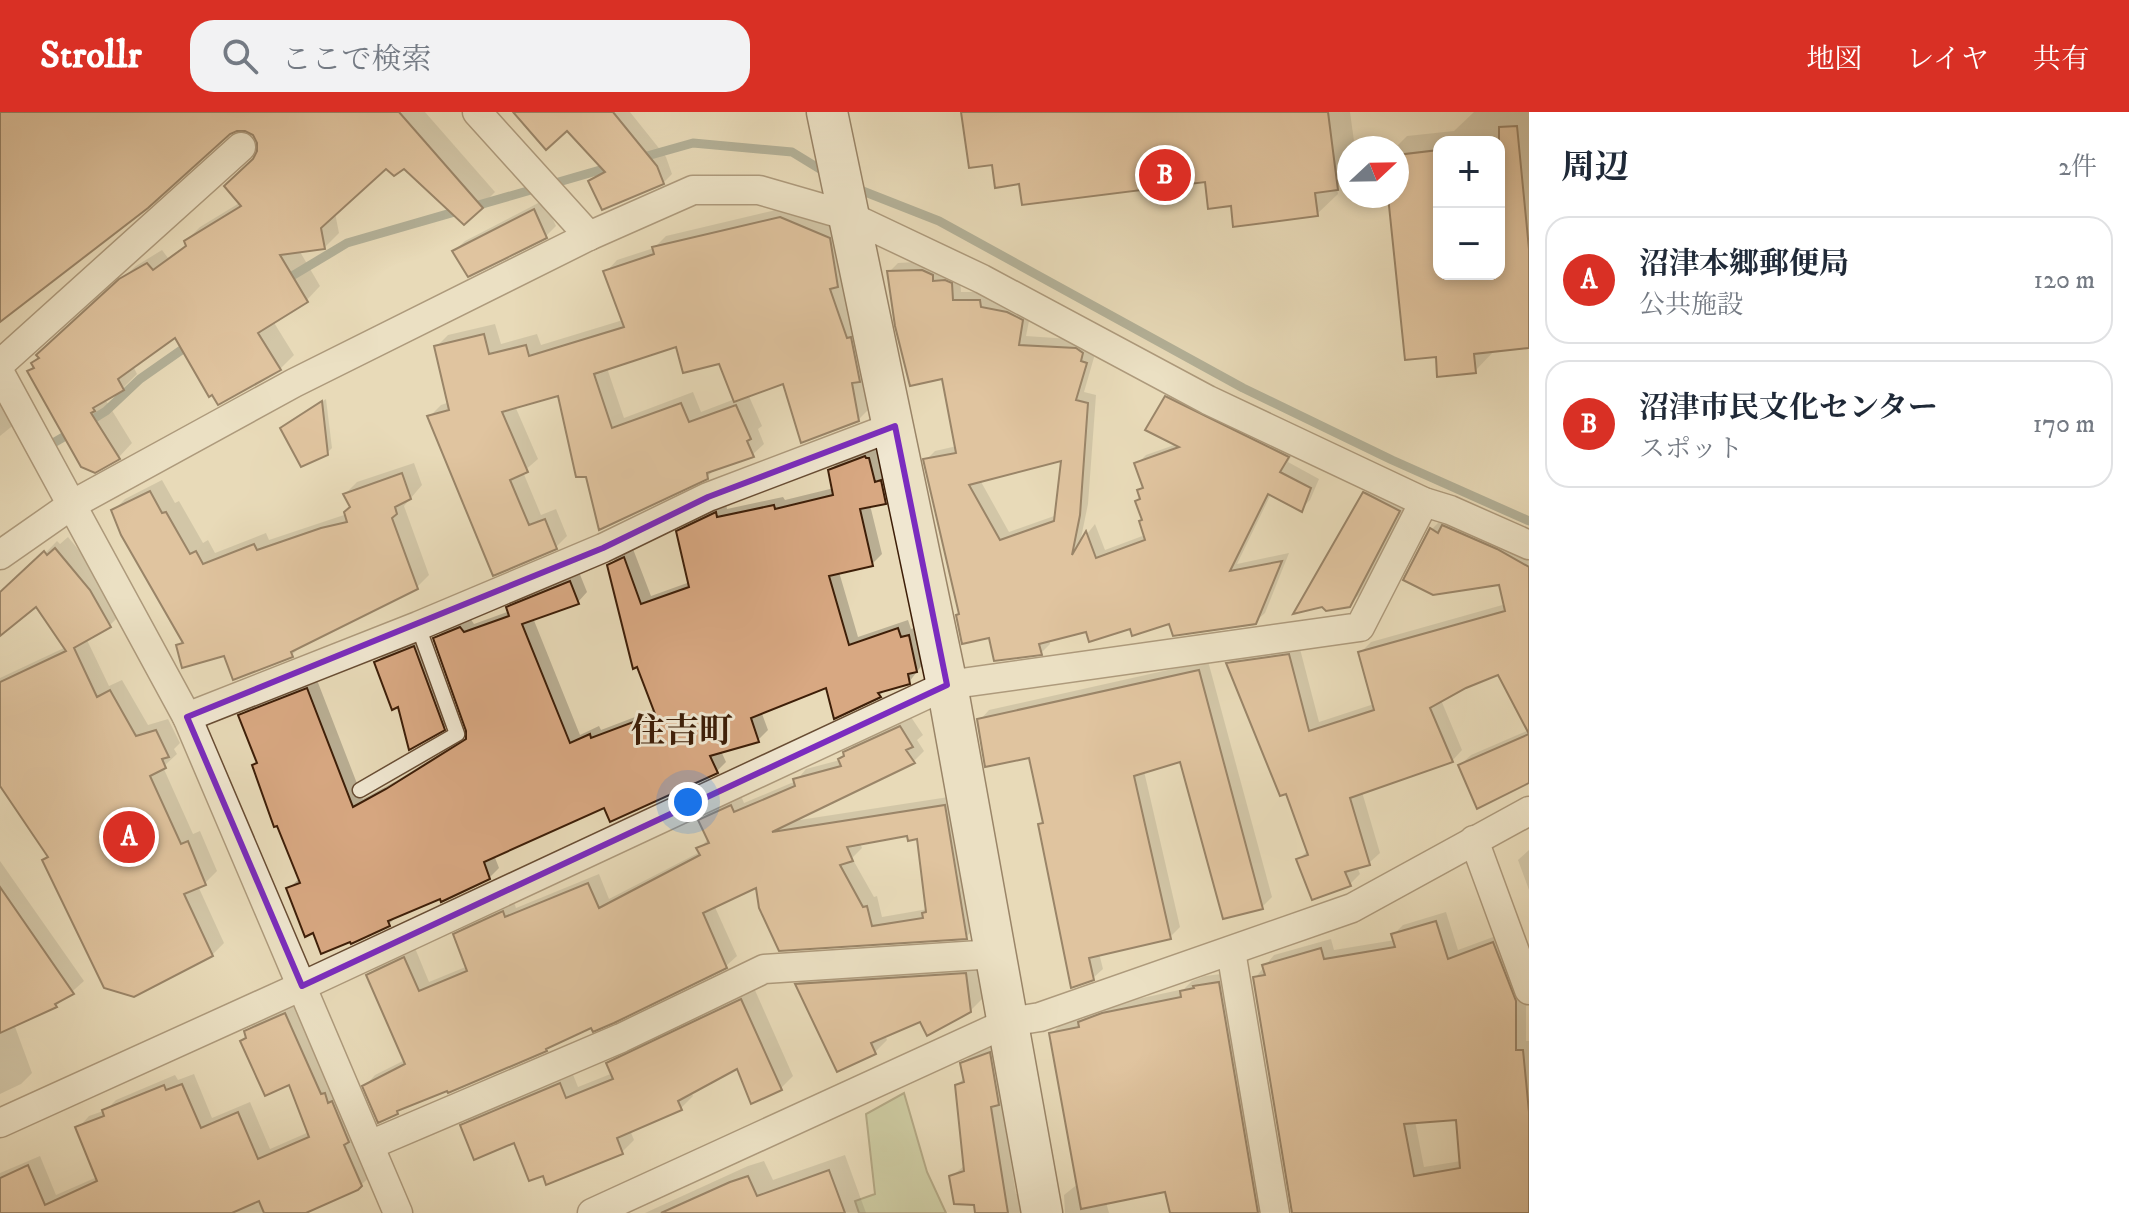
<!DOCTYPE html>
<html lang="ja">
<head>
<meta charset="utf-8">
<style>
  :root { --surface:#fff; --page:#f2f2f3; --text:#1f2937; --muted:#747a83; --line:#e0e1e3; --accent:#d93025 }
  body { margin:0; font-family:"IM FELL DW Pica","Noto Serif JP",serif; background:var(--page); color:var(--text) }
  .controls { position:absolute; right:24px; top:24px; display:grid; overflow:hidden; border-radius:16px; box-shadow:0 4px 12px #0003 }
  .controls button { width:72px; height:72px; display:grid; place-items:center; padding:0; border:0; border-bottom:2px solid var(--line); background:var(--surface); color:var(--text); font:40px sans-serif }
  .compass { position:absolute; left:1337px; top:24px; width:72px; height:72px; border-radius:50%; background:var(--surface); box-shadow:0 4px 12px #0003; rotate:68deg }
  .you { position:absolute; left:688px; top:690px; width:28px; height:28px; margin:-20px; border:6px solid #fff; border-radius:50%; background:#1a73e8; box-shadow:0 0 0 12px #1a73e833 }
  .badge { display:grid; place-items:center; width:52px; height:52px; border-radius:50%; background:var(--accent); color:#fff; font-size:26px; font-weight:700 }
  .pin { position:absolute; translate:-50% -50%; border:4px solid #fff; box-shadow:0 2px 8px #0006 }
  .list { margin:0; padding:0; list-style:none }
  h2 { display:flex; justify-content:space-between; align-items:center; height:104px; margin:0; padding:0 32px; font-size:34px }
  h2 small { font-size:26px; font-weight:400; color:var(--muted) }
  .list li { display:grid; grid-template-columns:52px 1fr auto; gap:24px; align-items:center; box-sizing:border-box; height:128px; margin:0 16px 16px; padding:0 16px; border:2px solid var(--line); border-radius:24px }
  .list b { display:block; font-size:30px; white-space:nowrap }
  .list p { margin:0; font-size:26px; white-space:nowrap; color:var(--muted) }
  .list em { font-size:26px; font-style:normal; color:var(--muted) }
  .icon { flex:none; width:44px; height:44px; fill:none; stroke:currentColor; stroke-width:2; stroke-linecap:round; stroke-linejoin:round }
  .map { position:relative; flex:none; width:1529px; height:1101px; overflow:hidden }
  header { display:flex; align-items:center; gap:48px; box-sizing:border-box; height:112px; padding:0 40px; background:var(--accent); color:#fff }
  header strong { font-size:38px }
  nav { display:flex; gap:44px; margin-inline-start:auto; font-size:28px }
  .search { width:560px; height:72px; background:var(--page); display:flex; align-items:center; gap:20px; box-sizing:border-box; padding:0 28px; border-radius:24px; color:var(--muted); font-size:30px }
  main { display:flex }
  aside { flex:1; background:var(--surface) }
  .map>svg:first-child { display:block }
</style>
</head>
<body>
<header>
<strong>Strollr</strong>
<div class="search"><svg class="icon" aria-label="search" viewBox="0 0 24 24"><circle cx="10" cy="10" r="6"/><path d="M15 15l6 6"/></svg>ここで検索</div>
<nav><a>地図</a><a>レイヤ</a><a>共有</a></nav>
</header>
<main>
<div class="map">
<svg width="1529" height="1101" viewBox="0 0 1529 1101">
  <rect width="100%" height="100%" fill="#e8dab8"/>
  <filter id="stains"><feTurbulence type="fractalNoise" baseFrequency=".0025" numOctaves="4"/><feColorMatrix values="0 0 0 0 .2 0 0 0 0 .09 0 0 0 0 .02 0 0 0 .5 -.17"/></filter>
  <radialGradient id="worn" r=".72"><stop offset=".6" stop-color="#630" stop-opacity="0"/><stop offset="1" stop-color="#630" stop-opacity=".3"/></radialGradient>
  <polygon fill="#b4c090" stroke="#786f4c" stroke-width="2" points="904,981 927,1060 946,1101 859,1101 855,1089 875,1082 866,1002"/>
  <g fill="#0003" fill-rule="evenodd">
    <polygon points="0,0 425,0 495,80 481,94 404,54 386,54 335,101 339,121 325,135 299,138 320,174 306,189 273,209 294,243 280,257 176,223 133,254 137,262 123,276 105,287 132,331 119,345 30,259 53,229 136,154 162,138 168,146 187,132 186,129 200,115 241,90 259,42 256,23 246,17 236,17 0,197"/>
    <polygon points="515,0 630,0 666,45 672,62 663,71 591,69 605,58 567,16"/>
    <polygon points="963,0 1350,0 1355,36 1349,36 1349,64 1337,76 1338,82 1317,102 1232,91 1207,68 1021,70 994,51"/>
    <path d="M1474,0H1529V234L1496,237L1475,259L1437,243L1390,84H1397V36H1395L1407,24L1454,19ZM1439,30H1499V162H1439Z"/>
    <polygon points="544,88 556,114 546,124 454,139 465,129"/>
    <path d="M793,94L841,115L870,296L858,308L784,269L748,282L762,314L758,317L764,332L752,343L717,355L707,365L587,362L578,365L559,282L515,294L538,347L523,360L541,403L556,397L567,424L556,435L494,461L430,304L441,293L450,290L436,235L448,223L495,212L501,232L537,222L541,233L623,208L606,160L617,148L654,136L666,124ZM677,232L720,249L735,287L701,300L693,280L624,306L607,256Z"/>
    <path d="M932,149L960,163L961,180H989L1031,199L1026,224L1085,228L1091,231L1089,240L1095,242L1084,280L1096,283L1088,392L1080,431L1095,412L1105,438L1145,423L1139,378L1144,373L1137,352L1146,343L1177,332L1166,285L1175,276L1296,336L1288,350L1319,367L1310,388L1301,397L1271,382L1237,452L1289,441L1265,501L1255,510H1170L1088,518L1049,527L1050,532L1041,541L991,524L961,501L926,348L935,339L957,334L943,264L889,160L898,151ZM1064,346L1057,403L1009,420L980,368Z"/>
    <polygon points="0,278 16,311 0,324"/>
    <polygon points="326,287 332,336 327,341 287,312"/>
    <polygon points="874,336 875,338 878,337 894,381 885,390 870,393 882,442 872,452 839,460 858,525 908,508 911,517 919,514 926,548 909,570 887,576 880,583 827,573 761,599 768,618 758,628 721,639 726,650 716,660 605,694 494,743 499,756 489,766 398,803 389,812 314,819 289,776 300,766 254,653 258,649 241,604 250,594 317,568 363,687 398,668 468,624 435,527 445,517 470,506 474,512 510,499 508,496 518,486 579,460 587,480 578,490 533,506 580,623 599,614 601,618 656,597 610,453 619,443 633,437 651,484 690,470 678,420 688,410 726,392 727,397 783,385 785,388 834,376 830,358 840,349"/>
    <polygon points="414,351 422,373 404,394 429,463 417,475 305,530 292,543 226,542 178,534 184,528 113,399 125,387 162,368 175,391 179,389 203,431 208,428 215,441 266,421 269,428 347,402 352,395 345,382 357,370"/>
    <polygon points="1375,371 1409,389 1359,483 1349,493 1365,381"/>
    <polygon points="1442,407 1529,438 1529,618 1499,560 1441,588 1462,638 1452,649 1362,680 1380,741 1369,751 1357,755 1360,762 1350,772 1299,747 1308,738 1287,679 1228,552 1239,541 1299,533 1319,610 1374,592 1360,541 1371,530 1506,492 1501,471 1431,418"/>
    <polygon points="68,425 102,466 122,501 110,513 86,526 109,574 122,568 148,613 168,607 180,631 174,637 177,642 163,655 193,722 200,719 217,759 205,771 198,774 224,831 212,843 44,749 50,743 0,669 0,566 66,535 36,492 0,521 0,488 57,429 60,432"/>
    <polygon points="425,525 454,605 444,616 400,592 376,550 387,540"/>
    <polygon points="1208,549 1272,785 1262,795 1182,647 1144,659 1180,815 1170,825 1099,841 1103,857 1093,866 1040,713 1044,708 1030,644 980,608 989,598"/>
    <path d="M911,605L923,623L917,628L924,639L914,649L793,709L955,684L977,814L966,825L781,837L758,773L714,793L737,844L726,854L613,909L592,913L551,933L546,937L403,994L397,1001L365,974L375,963L405,948L368,864L379,853L415,836L429,870L468,854L455,823L466,812L514,790L516,796L599,762L609,787L700,740L699,737L709,726L700,709L711,698L741,684L744,691L796,669L806,657L840,648L856,630ZM908,722L919,725L928,797L882,805L877,784L874,785L852,746L862,736L860,731Z"/>
    <polygon points="1529,618 1529,665 1460,653 1471,643"/>
    <polygon points="1529,738 1529,778 1518,748"/>
    <polygon points="0,749 84,869 56,894 14,912 32,961 21,972 0,982"/>
    <path d="M1446,800L1458,838L1504,821L1526,878V929H1529V1101H1293L1255,866L1274,843L1331,827L1334,838L1395,828L1393,823L1403,813ZM1458,1006L1461,1049L1424,1055L1415,1009Z"/>
    <polygon points="978,849 983,886 970,899 921,908 885,923 887,928 875,940 797,872 810,860"/>
    <polygon points="1229,861 1271,1101 1172,1101 1166,1078 1106,1090 1109,1101 1065,1101 1064,1083 1079,1071 1051,922 1062,911 1083,907 1090,900 1114,892 1184,877 1192,869 1205,864"/>
    <polygon points="754,876 793,964 781,976 738,955 691,980 693,984 681,996 630,1018 634,1028 622,1040 544,1062 515,1029 462,1014 475,1001 572,960 578,975 613,961 608,951 621,939"/>
    <polygon points="296,891 373,1062 361,1073 299,1101 0,1101 0,1061 40,1044 56,1083 97,1065 78,1016 89,1004 106,998 116,988 175,963 178,968 194,962 212,1006 250,990 270,1037 309,1020 290,970 242,930 248,924 246,920 257,909"/>
    <polygon points="1000,932 1008,981 1001,988 1016,1082 1024,1080 1032,1101 977,1101 975,1091 951,1065 965,1053 957,973 965,965 962,952 972,942"/>
    <polygon points="845,1043 866,1101 645,1101 748,1054 764,1049 773,1068"/>
  </g>
  <g fill="none" stroke-linecap="round" stroke-linejoin="round">
    <g stroke="#747c6f" stroke-width="9">
      <polyline points="640,46 693,31 792,40 828,62"/>
      <polyline points="855,76 939,109 1243,276 1392,348 1529,409"/>
      <polyline points="282,170 347,131 614,54"/>
      <polyline points="85,312 106,299 140,267 190,232"/>
      <polyline points="55,330 72,320"/>
    </g>
  </g>
  <g fill="#d8a882" stroke="#3d1e08" stroke-width="2" fill-rule="evenodd">
    <polygon points="0,0 399,0 483,96 464,113 404,57 394,64 386,57 321,116 325,137 280,143 308,190 258,221 281,258 218,293 212,283 209,285 175,226 118,267 124,278 93,296 95,299 91,301 120,347 95,361 81,355 27,259 34,256 31,251 39,246 36,243 119,167 147,151 153,158 186,134 184,129 241,94 224,74 253,47 257,39 257,31 253,23 245,19 237,19 230,22 148,96 0,210"/>
    <polygon points="513,0 613,0 657,54 664,72 602,98 588,69 605,60 567,19 546,38"/>
    <polygon points="961,0 1328,0 1338,78 1315,81 1318,104 1233,115 1231,94 1208,97 1205,70 1022,93 1019,72 995,76 992,53 969,56"/>
    <polygon points="1517,14 1529,137 1529,236 1474,242 1476,261 1437,265 1436,245 1405,248 1388,84 1397,84 1397,43 1439,38 1439,162 1499,162 1499,15"/>
    <polygon points="534,97 547,126 468,165 452,139"/>
    <polygon points="780,105 830,126 838,175 830,177 847,226 851,225 860,270 852,271 859,309 801,331 783,272 734,290 719,252 683,261 676,235 594,262 612,316 681,291 689,310 736,293 751,327 747,329 754,345 707,361 708,367 599,418 586,365 576,365 558,284 502,300 528,360 510,368 529,413 545,407 557,437 493,464 427,304 449,298 434,234 484,222 489,242 526,233 529,244 624,215 603,159 654,142 652,135"/>
    <path d="M922,158L933,163V169L945,168L952,171L953,188H980L981,195L1007,200L1023,208L1019,233L1076,236L1083,241L1081,249L1087,251L1076,288L1088,291L1080,403L1072,443L1086,419L1096,446L1145,428L1139,409L1142,408L1135,389L1140,387L1137,378L1143,376L1134,351L1179,335L1145,318L1165,284L1289,345L1280,360L1311,376L1302,400L1268,382L1230,459L1282,449L1256,512L1173,524L1169,512L1132,524L1130,517L1089,530L1086,520L1039,532L1042,543L994,549L989,526L962,532L956,503L959,502L923,347L956,341L942,267L910,274L895,214L887,159ZM1061,349L1054,409L1000,428L969,373Z"/>
    <polygon points="322,289 328,343 301,355 280,316"/>
    <polygon points="865,344 866,346 869,346 875,370 881,368 886,392 860,397 873,454 829,464 849,533 898,516 901,525 909,523 917,560 908,562 910,572 878,581 881,585 834,607 826,576 751,606 759,630 710,644 718,661 610,710 604,696 484,750 490,767 441,790 440,787 388,809 390,814 351,832 350,830 321,842 313,821 305,825 286,776 300,771 277,714 274,715 252,653 257,651 238,603 307,576 353,695 386,677 466,627 466,619 433,526 460,515 464,520 509,504 506,495 570,469 579,492 522,512 570,631 590,622 591,626 655,602 637,555 633,557 607,453 624,445 641,492 689,475 676,419 716,400 717,405 774,393 775,397 833,383 828,358"/>
    <polygon points="402,361 411,387 395,395 397,402 392,406 418,477 291,540 293,545 233,568 224,544 182,556 176,533 183,531 121,423 111,398 150,379 162,401 166,400 190,442 196,439 203,452 254,432 257,438 321,416 347,410 344,400 350,395 343,382"/>
    <polygon points="1363,380 1400,399 1350,495 1326,499 1322,495 1293,502"/>
    <polygon points="1442,413 1497,437 1529,455 1529,622 1498,563 1466,576 1430,596 1453,650 1350,686 1370,753 1345,760 1351,774 1312,788 1296,747 1308,743 1286,682 1280,684 1226,551 1289,542 1309,619 1374,598 1358,540 1505,499 1499,473 1433,483 1403,468 1430,416 1438,421"/>
    <polygon points="55,436 90,478 111,515 74,536 97,585 110,578 136,624 156,618 169,645 162,647 166,656 150,664 181,732 188,729 206,773 184,782 213,844 134,885 104,876 42,748 48,745 0,674 0,570 66,539 36,495 0,524 0,480 44,439 47,443"/>
    <polygon points="414,534 445,618 409,638 398,595 392,598 374,550"/>
    <polygon points="1199,558 1263,797 1223,807 1180,650 1134,664 1171,827 1089,846 1094,868 1071,876 1038,712 1043,711 1029,646 985,655 977,607"/>
    <path d="M900,614L913,635L906,638L915,651L772,720L945,693L967,827L779,839L759,796L756,776L703,801L727,856L614,911L593,920L591,916L546,937L547,939L448,981L447,979L397,999L398,1002L378,1011L362,974L405,952L366,863L404,845L419,879L467,859L453,822L503,799L505,805L588,771L599,796L700,743L696,736L709,731L698,708L731,693L734,700L795,674L793,667L841,654L838,647L844,644L843,640ZM907,724L908,729L917,727L926,800L922,801L923,806L872,814L867,794L863,795L840,753L853,749L847,735Z"/>
    <polygon points="1529,622 1529,671 1477,697 1458,653"/>
    <polygon points="0,775 74,882 55,892 57,895 0,921"/>
    <path d="M1436,809L1448,847L1493,830L1516,889V938H1523L1529,1000V1101H1292L1253,865L1265,863L1262,853L1321,836L1324,847L1395,835L1391,822ZM1456,1008L1460,1056L1414,1064L1404,1012Z"/>
    <polygon points="966,861 971,900 927,924 920,910 871,931 876,942 837,960 795,872"/>
    <polygon points="1219,870 1258,1101 1170,1101 1165,1080 1081,1097 1049,921 1079,915 1078,910 1102,901 1181,885 1180,879 1194,876 1193,874"/>
    <polygon points="741,887 782,978 751,992 737,957 678,989 682,998 617,1026 623,1042 546,1073 543,1064 529,1069 514,1031 474,1048 460,1013 560,971 566,986 613,967 606,951"/>
    <polygon points="285,901 321,982 325,981 328,991 332,989 349,1030 344,1033 362,1074 358,1078 306,1101 264,1101 259,1089 232,1101 0,1101 0,1066 28,1053 45,1093 97,1069 75,1015 104,1004 102,998 164,973 166,978 182,972 201,1016 238,1000 258,1047 309,1025 289,973 265,984 240,929 246,926 244,919"/>
    <polygon points="990,940 999,993 991,995 1008,1101 975,1101 974,1093 954,1092 949,1064 964,1059 955,973 964,970 960,951"/>
    <polygon points="829,1058 845,1101 661,1101 730,1070 748,1064 757,1084"/>
  </g>
  <g fill="none" stroke-linecap="round" stroke-linejoin="round">
    <g stroke="#684d34" stroke-width="17">
      <polyline id="lane" points="360,678 457,622 418,514"/>
    </g>
    <g stroke="#684d34" stroke-width="31">
      <g id="street">
        <polyline points="477,0 589,124"/>
        <polyline points="0,252 241,35"/>
        <polyline points="0,261 187,605 398,1101"/>
        <polyline points="0,443 73,392 294,271 589,124 693,78 759,78 849,104 982,167 1208,288 1424,390 1450,398 1529,433"/>
        <polyline points="187,605 418,514 603,436 708,385 895,314"/>
        <polyline points="1474,728 1529,878"/>
        <polyline points="1231,839 1275,1101"/>
        <polyline points="0,1011 302,874 947,573 1360,515 1424,390"/>
        <polyline points="370,1033 621,926 764,857 995,842"/>
        <polyline points="592,1101 1009,910 1040,905 1352,796 1529,699"/>
      </g>
    </g>
    <g stroke="#3d1e08" stroke-width="43">
      <polyline id="secondary" points="827,0 947,573 1042,1101"/>
    </g>
    <use href="#lane" stroke="#f0e7d1" stroke-width="14"/>
    <use href="#street" stroke="#f0e7d1" stroke-width="28"/>
    <use href="#secondary" stroke="#f0e7d1" stroke-width="40"/>
  </g>
  <path d="M0 0H1529V1101H0ZM895,314L947,573L302,874L187,605L603,436L708,385Z" fill="#e8dab8" fill-opacity=".55" fill-rule="evenodd"/>
  <path fill="none" stroke="#7b2cbf" stroke-width="6" stroke-linejoin="round" d="M895,314L947,573L302,874L187,605L603,436L708,385Z"/>
  <g text-anchor="middle" dominant-baseline="central" stroke-width="6" stroke-linejoin="round" paint-order="stroke">
    <g font-size="34" font-weight="bold" fill="#3d1e08" stroke="#f0e7d1">
      <text x="682" y="620">住吉町</text>
    </g>
  </g>
  <rect width="100%" height="100%" filter="url(#stains)"/>
  <rect width="100%" height="100%" fill="url(#worn)"/>
</svg>
<div class="controls">
<button>+</button>
<button>−</button>
</div>
<svg class="compass" viewBox="-18 -18 36 36"><path d="M0-13l5 13h-10z" fill="#e53935"/><path d="M0 13l5-13h-10z" fill="#747a83"/></svg>
<div class="you"></div>
<div class="pin badge" style="left:129px;top:725px">A</div>
<div class="pin badge" style="left:1165px;top:63px">B</div>
</div>
<aside>
<h2>周辺<small>2件</small></h2>
<ul class="list">
<li><span class="badge">A</span><div><b>沼津本郷郵便局</b><p>公共施設</p></div><em>120 m</em></li>
<li><span class="badge">B</span><div><b>沼津市民文化センター</b><p>スポット</p></div><em>170 m</em></li>
</ul>
</aside>
</main>
</body>
</html>
